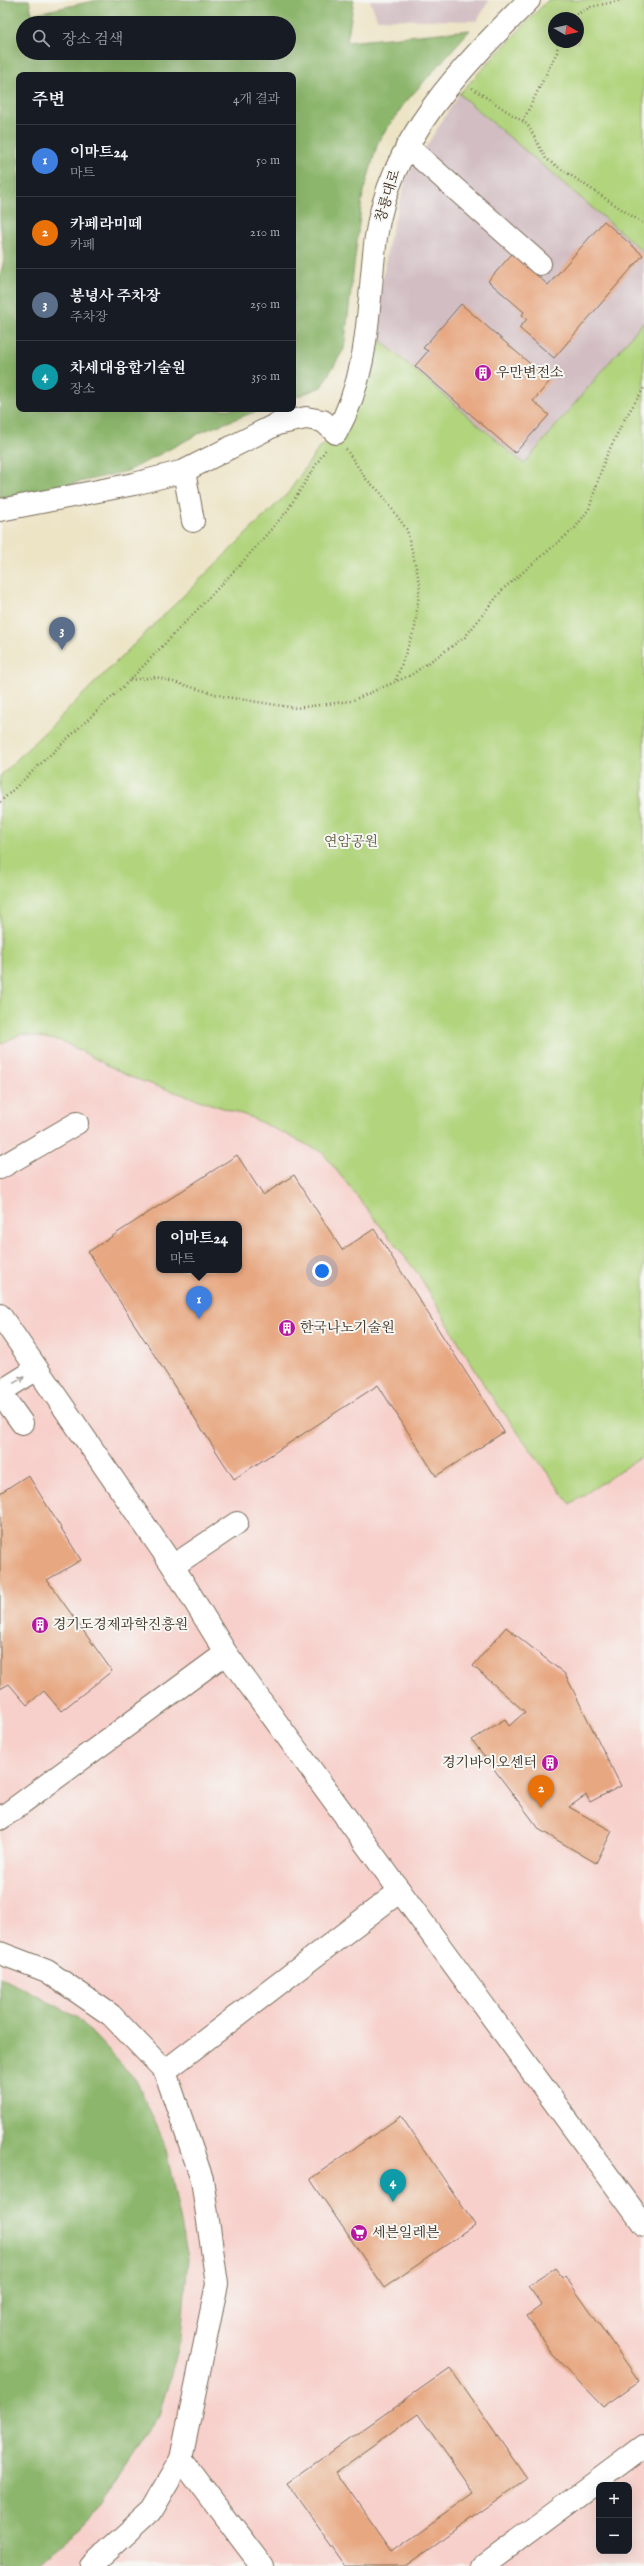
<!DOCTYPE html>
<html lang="ko">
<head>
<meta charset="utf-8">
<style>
  :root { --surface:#171b24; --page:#20242c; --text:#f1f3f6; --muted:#9ea1a6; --line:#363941; --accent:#d690ce }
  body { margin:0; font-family:"IM FELL English","Noto Serif KR",serif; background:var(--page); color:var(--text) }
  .controls { position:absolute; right:12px; bottom:12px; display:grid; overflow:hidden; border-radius:8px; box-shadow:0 4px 16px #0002 }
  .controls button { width:36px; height:36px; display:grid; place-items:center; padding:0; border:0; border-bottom:1px solid var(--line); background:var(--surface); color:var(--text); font:20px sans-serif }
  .compass { position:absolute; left:548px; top:12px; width:36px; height:36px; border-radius:50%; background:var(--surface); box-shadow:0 4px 16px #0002; rotate:99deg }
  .you { position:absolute; left:322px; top:1271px; width:14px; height:14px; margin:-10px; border:3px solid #fff; border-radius:50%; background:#1a73e8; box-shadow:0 0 0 6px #1a73e833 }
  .badge { display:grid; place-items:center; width:26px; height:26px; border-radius:50%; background:var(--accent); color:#fff; font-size:13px; font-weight:700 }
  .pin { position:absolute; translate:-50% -33px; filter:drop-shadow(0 1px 2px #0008) }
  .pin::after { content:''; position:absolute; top:21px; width:14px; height:12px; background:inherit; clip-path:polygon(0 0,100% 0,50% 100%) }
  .popup { position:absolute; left:156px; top:1221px; width:86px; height:52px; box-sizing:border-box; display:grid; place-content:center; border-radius:8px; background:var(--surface); filter:drop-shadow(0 1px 3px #0005); font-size:13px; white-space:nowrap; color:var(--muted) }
  .popup b { font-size:15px; color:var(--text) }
  .popup::after { content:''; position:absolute; left:50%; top:100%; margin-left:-8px; border:8px solid transparent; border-top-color:var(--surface) }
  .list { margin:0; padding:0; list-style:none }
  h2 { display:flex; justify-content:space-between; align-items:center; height:52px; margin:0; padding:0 16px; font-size:17px }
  h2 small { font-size:13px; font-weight:400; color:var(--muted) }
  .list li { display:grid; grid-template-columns:26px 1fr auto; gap:12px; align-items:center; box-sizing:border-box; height:72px; padding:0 16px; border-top:1px solid var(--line) }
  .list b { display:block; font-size:15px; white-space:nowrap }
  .list p { margin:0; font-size:13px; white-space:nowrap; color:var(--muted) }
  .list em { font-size:13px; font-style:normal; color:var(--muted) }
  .icon { flex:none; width:22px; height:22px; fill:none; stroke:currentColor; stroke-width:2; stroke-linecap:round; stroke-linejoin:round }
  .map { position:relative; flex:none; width:644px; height:2566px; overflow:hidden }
  .search { position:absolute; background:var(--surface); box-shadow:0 4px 16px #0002; left:16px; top:16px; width:280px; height:44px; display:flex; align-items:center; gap:10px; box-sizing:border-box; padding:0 14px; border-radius:22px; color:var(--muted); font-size:15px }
  .panel { position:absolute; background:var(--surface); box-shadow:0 4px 16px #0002; left:16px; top:72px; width:280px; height:340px; border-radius:8px }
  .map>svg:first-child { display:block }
</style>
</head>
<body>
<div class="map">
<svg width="644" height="2566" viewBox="0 0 644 2566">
  <rect width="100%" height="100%" fill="#f6f6f2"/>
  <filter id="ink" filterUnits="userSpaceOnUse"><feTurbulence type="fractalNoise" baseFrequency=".025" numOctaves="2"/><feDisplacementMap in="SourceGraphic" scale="8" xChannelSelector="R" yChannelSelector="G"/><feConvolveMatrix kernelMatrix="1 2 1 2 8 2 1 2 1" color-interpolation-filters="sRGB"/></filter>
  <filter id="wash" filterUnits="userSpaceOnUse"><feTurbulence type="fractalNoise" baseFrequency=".012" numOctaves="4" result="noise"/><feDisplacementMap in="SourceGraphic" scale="16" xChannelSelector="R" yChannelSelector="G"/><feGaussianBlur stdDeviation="0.9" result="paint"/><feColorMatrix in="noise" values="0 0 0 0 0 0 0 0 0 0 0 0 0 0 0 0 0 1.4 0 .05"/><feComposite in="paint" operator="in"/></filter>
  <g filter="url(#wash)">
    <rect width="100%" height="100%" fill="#ede4c6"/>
    <path fill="#f7d0cb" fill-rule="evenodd" d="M21,1034L62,1041L130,1077L250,1117L322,1152L419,1275L487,1390L570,1504L644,1455V2566H35L81,2530L3,1978L0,1977V1044ZM159,1224H239V1270H159ZM599,2485H629V2551H599Z"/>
    <g fill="#d2bec2">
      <polygon points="370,0 489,0 477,21 377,19"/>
      <polygon points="459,94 644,252 644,321 524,464 374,335 389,240 407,177"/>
    </g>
    <g fill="#b1d47d" stroke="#767f4e" fill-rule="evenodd">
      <path d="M548,0H644V252L459,94ZM554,18H578V42H554Z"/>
      <polygon points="644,321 644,1455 570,1504 487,1390 419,1275 322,1152 250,1117 130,1077 62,1041 21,1034 0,1044 0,776 288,493 319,448 346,429 374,335 524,464"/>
    </g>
    <g fill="#8cb66c" stroke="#647045" fill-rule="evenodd">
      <path d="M0,0H29L32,14L98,0H354L347,42L470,30L404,104L378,142L362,199L344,349L321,387L293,398V75H19V409H262L204,431L128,471L0,500V277L4,259L0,220ZM23,23H289V53H23Z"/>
      <polygon points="0,1977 76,2016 136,2080 165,2144 188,2258 181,2339 159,2415 81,2530 35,2566 0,2566"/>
    </g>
    <g id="blocks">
      <g fill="#e7a781" fill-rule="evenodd">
        <polygon points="604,221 643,255 554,358 519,328 527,319 522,315 524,312 488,281 512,254 548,285"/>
        <polygon points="461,304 550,381 533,401 549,415 515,453 415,366 428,351 423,348"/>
        <path d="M237,1155L263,1195L294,1175L342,1250L374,1229L504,1432L436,1476L378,1385L234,1479L88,1252ZM159,1224H239V1270H159Z"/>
        <polygon points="28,1475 81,1560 47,1580 112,1671 61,1711 44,1691 27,1705 9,1684 0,1689 0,1493"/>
        <polygon points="506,1627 565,1674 621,1786 590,1802 586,1795 569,1807 612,1831 596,1863 540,1830 472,1740 505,1719 509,1726 525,1712 473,1666"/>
        <polygon points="401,2116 475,2225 384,2288 310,2179"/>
        <polygon points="555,2268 563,2278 565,2276 639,2381 603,2407 553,2355 527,2316 542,2305 528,2286"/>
        <path d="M450,2368L527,2479L404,2566H346L287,2483ZM418,2414L474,2493L392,2551L336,2472Z"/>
      </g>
    </g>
  </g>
  <g filter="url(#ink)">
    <use href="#blocks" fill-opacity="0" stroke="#796b59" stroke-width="1"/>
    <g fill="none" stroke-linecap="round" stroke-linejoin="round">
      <g stroke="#796b59" stroke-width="24">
        <g id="minor">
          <polyline points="407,146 540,264"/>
          <polyline points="184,471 193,521"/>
          <path d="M0,510L134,484L184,471L277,424L306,418L323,421L336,433C371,371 367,306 376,237C390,139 462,67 529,0"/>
          <polyline points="0,1168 77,1123"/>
          <polyline points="0,1315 173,1566 226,1653 644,2225"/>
          <polyline points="0,1392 37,1369"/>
          <polyline points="0,1392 22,1423"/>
          <polyline points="173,1566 237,1523"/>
          <polyline points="0,1819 226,1653"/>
          <polyline points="0,1953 47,1971 111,2015 165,2071 202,2179 217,2284 181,2459 150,2512 91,2566"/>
          <polyline points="165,2071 400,1891"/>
          <polyline points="181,2459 262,2566"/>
          <polyline points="483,2566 644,2446"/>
        </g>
      </g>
      <g stroke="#796b59" stroke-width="2.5" stroke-dasharray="1 3" stroke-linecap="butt">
        <polyline points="569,18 591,7 622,0"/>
        <polyline points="472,88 528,125 546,159 644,224"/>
        <polyline points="523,121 557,52 558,42"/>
        <polyline points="346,449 366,479 380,492 407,530 420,584 415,628 395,682"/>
        <polyline points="130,680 156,677 226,697 296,708 351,701 411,675 465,637 503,589 575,528 589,509 605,459 624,420 644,388"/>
        <polyline points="0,802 130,680 240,565 287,511 326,449"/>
      </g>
      <use href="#minor" stroke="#fff" stroke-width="22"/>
    </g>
    <defs><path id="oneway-shaft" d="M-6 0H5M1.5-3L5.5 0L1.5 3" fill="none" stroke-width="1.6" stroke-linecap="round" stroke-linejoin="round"/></defs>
    <use stroke="#a79f9a" href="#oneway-shaft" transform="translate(19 1380) rotate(-31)"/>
  </g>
  <defs>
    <g id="building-disc" transform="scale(0.9)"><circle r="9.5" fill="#b5179e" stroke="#f6f6f2"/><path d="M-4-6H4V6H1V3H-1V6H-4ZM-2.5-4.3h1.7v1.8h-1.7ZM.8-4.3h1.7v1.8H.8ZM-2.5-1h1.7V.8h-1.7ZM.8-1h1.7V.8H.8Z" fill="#fff"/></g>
    <g id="supermarket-disc" transform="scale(0.9)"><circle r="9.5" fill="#b5179e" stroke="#f6f6f2"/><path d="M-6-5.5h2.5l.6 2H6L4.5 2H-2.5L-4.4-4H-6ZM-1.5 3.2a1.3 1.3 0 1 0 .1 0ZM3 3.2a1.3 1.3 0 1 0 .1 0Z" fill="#fff"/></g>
  </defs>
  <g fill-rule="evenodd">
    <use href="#building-disc" x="483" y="373"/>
    <use href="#building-disc" x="287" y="1328"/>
    <use href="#building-disc" x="40" y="1625"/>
    <use href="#building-disc" x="550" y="1763"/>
    <use href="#supermarket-disc" x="359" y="2233"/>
  </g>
  <g text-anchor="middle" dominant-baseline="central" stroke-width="4" stroke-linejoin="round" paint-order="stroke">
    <g font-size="14" fill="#3b2a1e" stroke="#f6f6f2">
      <text transform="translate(388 196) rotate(-73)">창룡대로</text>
    </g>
    <g font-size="14" fill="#3b2a1e" stroke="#f6f6f2" text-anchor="start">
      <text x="496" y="373">우만변전소</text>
      <text x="300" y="1328">한국나노기술원</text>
      <text x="53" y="1625">경기도경제과학진흥원</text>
      <text x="537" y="1763" text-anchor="end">경기바이오센터</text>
      <text x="372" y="2233">세븐일레븐</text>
    </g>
    <g font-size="14" fill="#585436" stroke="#f6f6f2">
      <text x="351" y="842">연암공원</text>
    </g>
  </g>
</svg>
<div class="controls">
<button>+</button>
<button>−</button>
</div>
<svg class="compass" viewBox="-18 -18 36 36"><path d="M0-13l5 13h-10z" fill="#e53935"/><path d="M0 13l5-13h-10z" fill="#9ea1a6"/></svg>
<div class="you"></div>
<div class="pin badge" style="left:199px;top:1319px;background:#3f7fe0">1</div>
<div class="popup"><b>이마트24</b>마트</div>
<div class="pin badge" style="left:541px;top:1808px;background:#e8710a">2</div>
<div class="pin badge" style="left:62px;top:650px;background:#5c6f8a">3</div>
<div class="pin badge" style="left:393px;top:2202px;background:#0f9aa8">4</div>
<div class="search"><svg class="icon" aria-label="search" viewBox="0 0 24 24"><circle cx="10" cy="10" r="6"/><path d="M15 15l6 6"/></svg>장소 검색</div>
<section class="panel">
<h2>주변<small>4개 결과</small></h2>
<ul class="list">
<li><span class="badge" style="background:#3f7fe0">1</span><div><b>이마트24</b><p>마트</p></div><em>50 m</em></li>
<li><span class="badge" style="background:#e8710a">2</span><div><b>카페라미떼</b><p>카페</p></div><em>210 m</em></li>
<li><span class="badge" style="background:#5c6f8a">3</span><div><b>봉녕사 주차장</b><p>주차장</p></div><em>250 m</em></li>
<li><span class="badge" style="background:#0f9aa8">4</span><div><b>차세대융합기술원</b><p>장소</p></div><em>350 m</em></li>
</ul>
</section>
</div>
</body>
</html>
